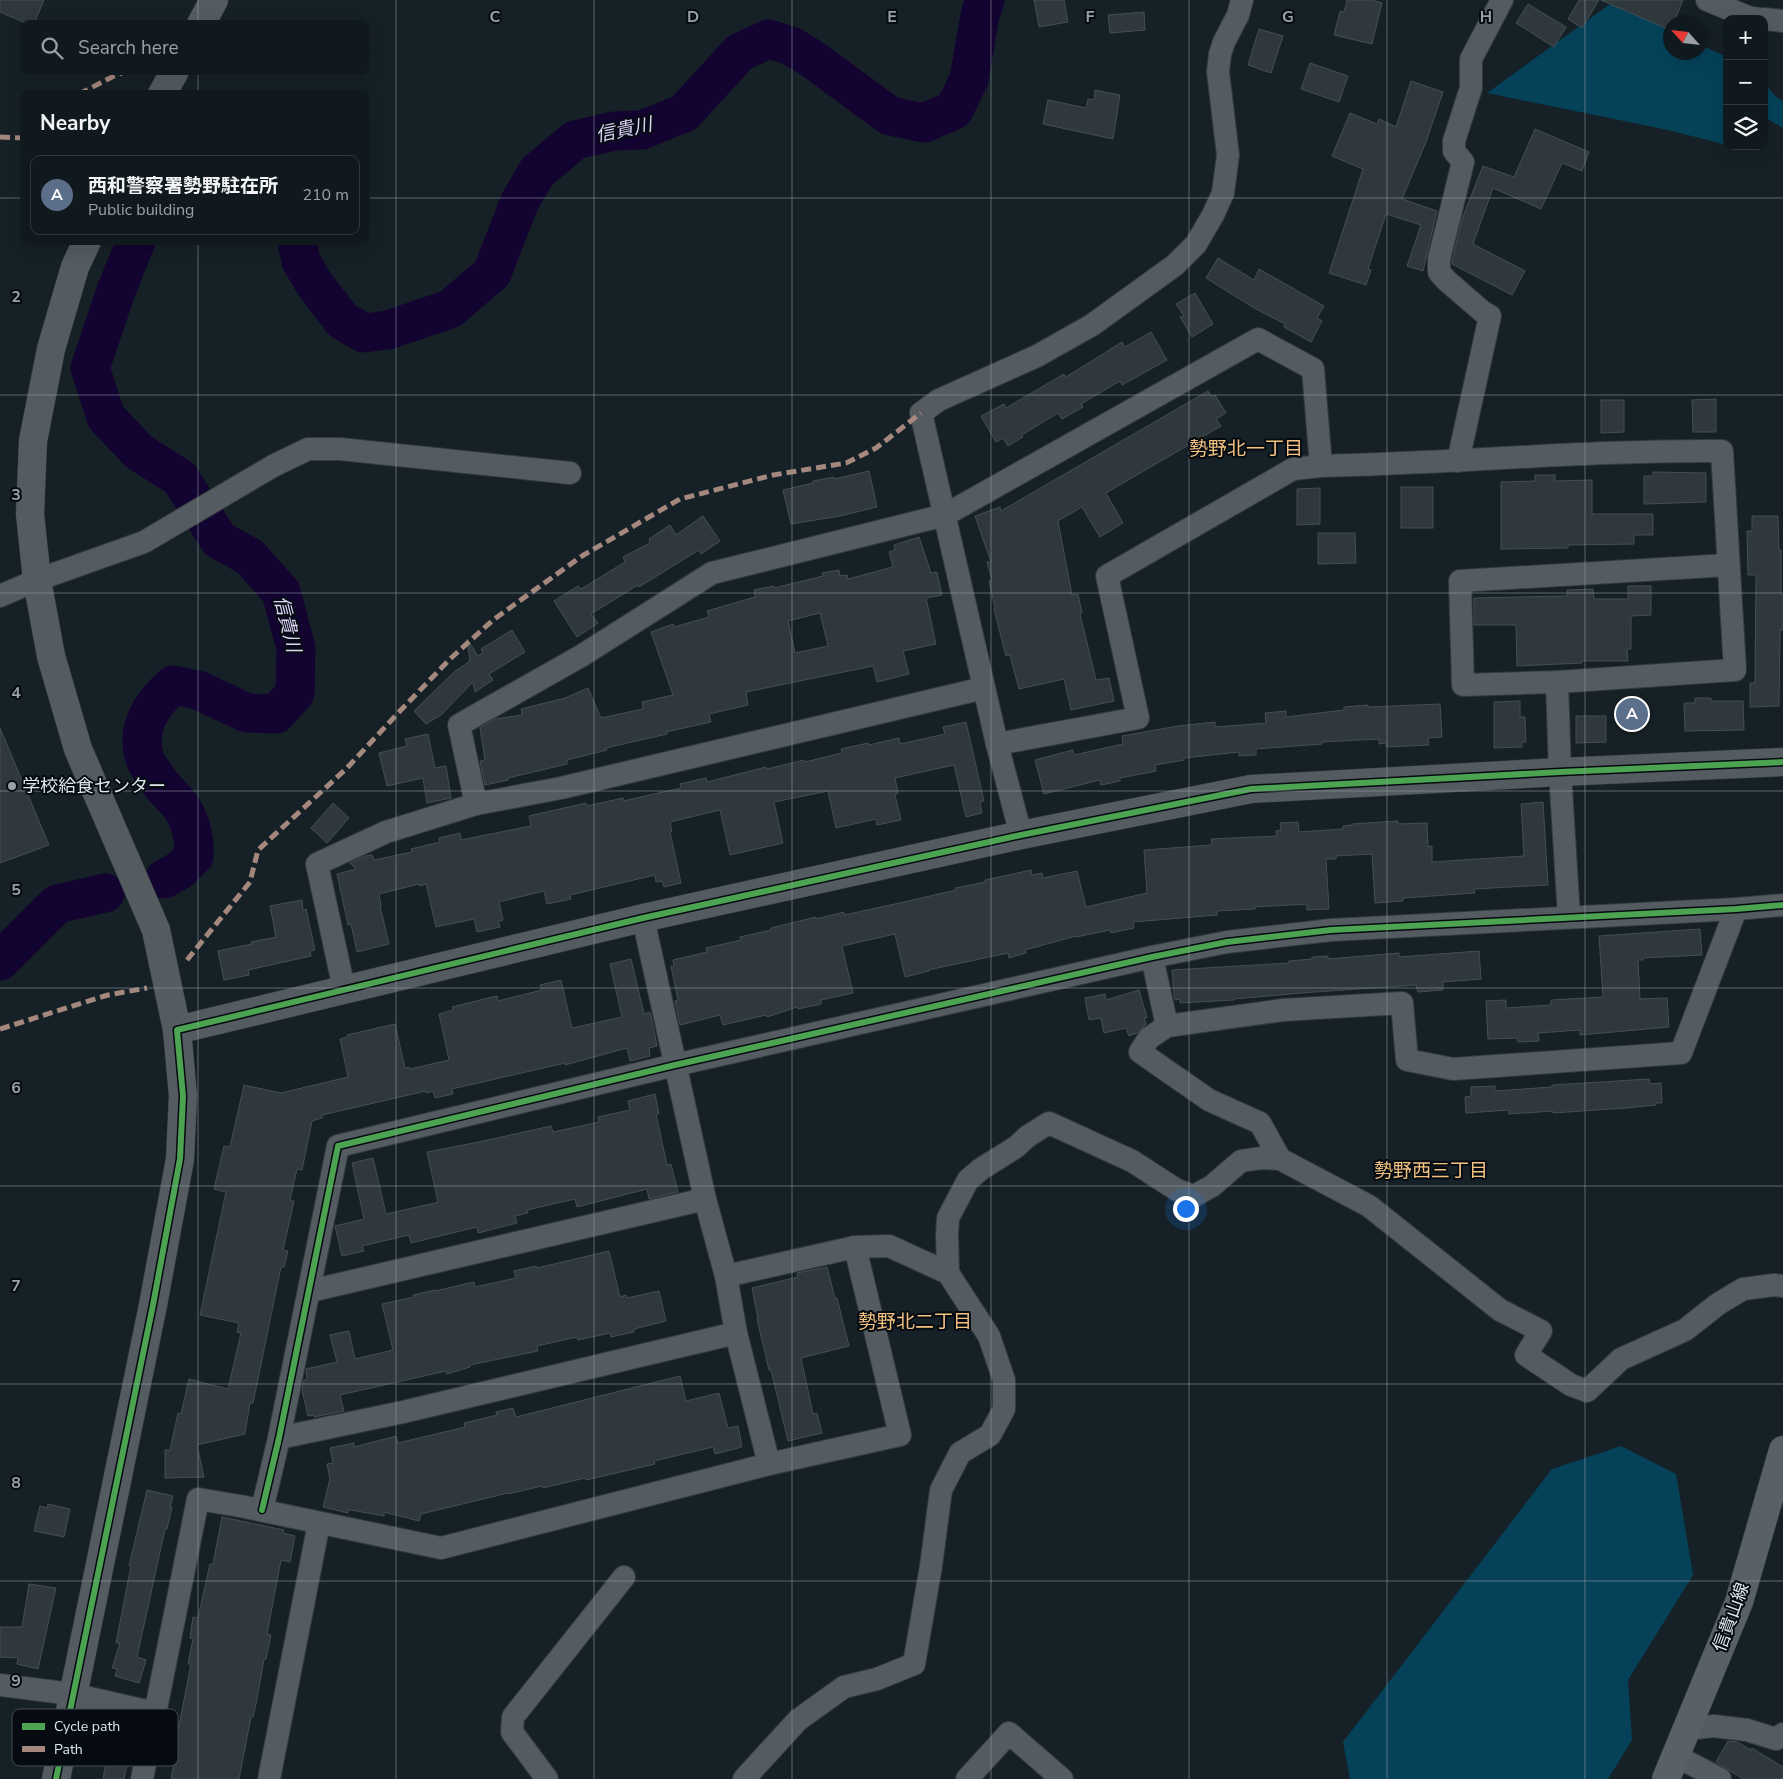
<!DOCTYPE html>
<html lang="en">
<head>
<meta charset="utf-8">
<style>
  :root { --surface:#10191d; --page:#1e262a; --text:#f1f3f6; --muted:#9ca0a4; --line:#30383b; --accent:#b45309 }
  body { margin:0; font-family:"Nunito Sans","Noto Sans JP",sans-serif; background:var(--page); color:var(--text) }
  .controls { position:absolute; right:15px; top:15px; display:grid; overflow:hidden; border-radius:10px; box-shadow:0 5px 20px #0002 }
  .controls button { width:45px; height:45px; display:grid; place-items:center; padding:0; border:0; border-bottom:1px solid var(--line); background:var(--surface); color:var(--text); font:25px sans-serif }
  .compass { position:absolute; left:1663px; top:15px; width:45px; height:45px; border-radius:50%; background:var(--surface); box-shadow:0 5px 20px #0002; rotate:297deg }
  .you { position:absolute; left:1185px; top:1208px; width:18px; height:18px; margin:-12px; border:4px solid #fff; border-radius:50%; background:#1a73e8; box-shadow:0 0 0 8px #1a73e833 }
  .badge { display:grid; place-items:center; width:32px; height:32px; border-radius:50%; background:var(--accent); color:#fff; font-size:16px; font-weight:700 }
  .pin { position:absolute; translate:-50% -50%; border:2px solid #fff; box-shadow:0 1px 5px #0006 }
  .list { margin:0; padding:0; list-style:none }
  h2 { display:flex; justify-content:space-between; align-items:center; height:65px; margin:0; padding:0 20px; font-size:21px }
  h2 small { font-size:16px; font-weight:400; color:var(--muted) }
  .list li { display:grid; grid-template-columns:32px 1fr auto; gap:15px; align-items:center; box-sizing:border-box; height:80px; margin:0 10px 10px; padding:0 10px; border:1px solid var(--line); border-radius:10px }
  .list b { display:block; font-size:19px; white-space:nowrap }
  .list p { margin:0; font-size:16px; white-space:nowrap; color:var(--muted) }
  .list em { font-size:16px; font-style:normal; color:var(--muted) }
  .icon { flex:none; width:28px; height:28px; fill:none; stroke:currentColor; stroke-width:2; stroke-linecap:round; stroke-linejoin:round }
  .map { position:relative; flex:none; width:1783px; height:1779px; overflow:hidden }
  .search { position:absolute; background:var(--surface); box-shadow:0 5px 20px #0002; left:20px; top:20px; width:350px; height:55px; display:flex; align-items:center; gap:12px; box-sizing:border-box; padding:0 18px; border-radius:10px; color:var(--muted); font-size:19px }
  .panel { position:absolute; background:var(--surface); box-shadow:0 5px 20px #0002; left:20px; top:90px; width:350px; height:155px; border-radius:10px }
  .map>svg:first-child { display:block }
</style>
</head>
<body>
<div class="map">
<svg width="1783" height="1779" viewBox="0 0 1783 1779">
  <rect width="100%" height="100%" fill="#162127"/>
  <g fill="#054259">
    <polygon points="1613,2 1670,30 1670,52 1700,52 1701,45 1727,57 1727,145 1668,130 1487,93"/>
    <polygon points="1764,82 1775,96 1783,101 1783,128 1764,117"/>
    <polygon points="1621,1446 1676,1474 1693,1575 1628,1680 1632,1740 1608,1779 1350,1779 1343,1742 1552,1469"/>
  </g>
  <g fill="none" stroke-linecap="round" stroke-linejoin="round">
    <g stroke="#130330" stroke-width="39">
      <path d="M136,241L116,291L90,368L106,417L139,452L180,478L219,540L250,557L281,592L296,648L295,693L276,714L247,713L198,690L173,685C151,705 135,728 145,759C148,767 155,775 159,782C166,791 176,799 182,808C191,823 195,839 194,856L180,870L164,879"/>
      <polyline points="297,241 301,261 315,285 343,321 364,333 388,330 450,309 492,273 520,201 537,172 575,140 614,131 642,130 684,113 740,52 769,39 791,46 811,58 890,116 924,123 954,110 969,79 980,15 985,0"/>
      <polyline points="0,961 57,904 105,893"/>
    </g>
  </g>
  <g fill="#2f393d" stroke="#454f51" fill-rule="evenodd">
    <polygon points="0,0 44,0 34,24 28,24 0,12"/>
    <polygon points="1034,0 1064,0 1068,22 1039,27"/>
    <polygon points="1347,0 1372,0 1382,3 1372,44 1334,35 1340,11 1344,12"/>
    <polygon points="1579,0 1599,0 1582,28 1568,19"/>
    <polygon points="1601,0 1683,0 1674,22 1670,22 1670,30"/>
    <polygon points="1528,4 1566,27 1554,47 1516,23"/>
    <polygon points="1144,12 1145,30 1110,33 1108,15"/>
    <polygon points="1259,29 1283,36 1271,73 1248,65"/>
    <polygon points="1310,63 1348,76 1339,102 1301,89"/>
    <polygon points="1411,81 1443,92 1426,142 1402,199 1437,211 1423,271 1407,266 1421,225 1386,214 1368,269 1371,270 1366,285 1329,273 1363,169 1332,156 1350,113 1377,124 1379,119 1396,127"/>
    <polygon points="1095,90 1120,95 1113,139 1043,124 1048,100 1086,108 1088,99 1094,100"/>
    <polygon points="1535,129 1589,152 1582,171 1562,163 1541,209 1493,188 1473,244 1525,271 1512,295 1452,264 1452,261 1462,219 1483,166 1514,177"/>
    <polygon points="1218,258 1254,280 1259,269 1324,306 1317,318 1322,321 1311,342 1284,327 1285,324 1254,308 1206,278"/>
    <polygon points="1195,293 1213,324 1192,337 1180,317 1184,316 1176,304"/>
    <polygon points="1151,332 1167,360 1122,385 1120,381 1081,404 1083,407 1062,419 1058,413 1022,435 1023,437 1008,446 1003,438 996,442 981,416 1004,404 1006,408 1064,374 1066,377 1122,342 1125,347"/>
    <polygon points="1208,391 1212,397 1215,395 1226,413 1216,419 1221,426 1106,493 1123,523 1100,537 1082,507 1058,521 1072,595 1078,594 1082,613 1080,614 1096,680 1109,678 1114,701 1071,710 1064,679 1019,689 1010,655 1006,656 994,609 995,608 989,581 992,580 987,562 991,562 975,516 1000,507 1001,511"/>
    <polygon points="1716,399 1716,432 1693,432 1692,400"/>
    <polygon points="1601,400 1624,400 1624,432 1601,433"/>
    <polygon points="869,471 877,507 840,516 791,524 783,490 813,483 813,481 834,477 834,479"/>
    <polygon points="1653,472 1706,473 1706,502 1644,504 1644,476 1653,476"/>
    <polygon points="1535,475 1555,475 1555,481 1592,480 1592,514 1653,514 1653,535 1634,535 1634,544 1568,545 1568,548 1501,549 1501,482 1535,481"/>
    <rect x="1401" y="487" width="32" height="41"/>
    <polygon points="1320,488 1320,524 1297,525 1297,489"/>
    <polygon points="703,516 720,541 701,554 699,550 639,587 638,585 591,614 598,623 577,637 554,601 578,586 581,589 625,562 623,557 650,543 649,539 670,525 676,535"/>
    <polygon points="1752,516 1778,516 1779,550 1781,550 1781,595 1783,595 1783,630 1780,630 1779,706 1750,707 1750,683 1755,683 1756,575 1748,575 1747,531 1752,531"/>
    <polygon points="1318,533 1355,533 1356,563 1318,564"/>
    <path d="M919,537L931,573L937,572L942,595L926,598L936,644L903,651L909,674L877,682L873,666L746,692L748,705L709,714L711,722L666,732L667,734L606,748L607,750L567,760V764L508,778V780L485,785L480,761L485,760L480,728L495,719L522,715L521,709L565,698L588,688L601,718L643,709L642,702L673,695L651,632L673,624L674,627L709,617L707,611L755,597L754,590L774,586V588L823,576L822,573L839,570L840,576L847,575L848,579L893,567L889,552L895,550L894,545ZM820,613L828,646L795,653L788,621Z"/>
    <polygon points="1628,586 1651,586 1651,615 1631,616 1631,649 1627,649 1628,661 1582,661 1582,663 1517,666 1516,625 1474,625 1474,598 1567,596 1567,590 1593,589 1594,599 1628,599"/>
    <polygon points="512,630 525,652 489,674 493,680 475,692 473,682 441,715 426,724 414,711 454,672 470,661 467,639 478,656 483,653 481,649"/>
    <polygon points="1695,698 1711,698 1711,701 1743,701 1744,730 1685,731 1684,703 1695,703"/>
    <polygon points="1520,701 1520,717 1525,717 1526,742 1522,742 1522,747 1494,748 1494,702"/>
    <polygon points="1440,704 1442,737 1428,738 1429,745 1386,747 1386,743 1379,744 1379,739 1322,742 1322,744 1256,749 1256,755 1239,756 1239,752 1184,758 1184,760 1155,765 1156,771 1120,778 1120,781 1101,785 1100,780 1044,794 1035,760 1073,750 1074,755 1123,744 1122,736 1178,726 1215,722 1215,727 1266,723 1265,713 1286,711 1286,717 1344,710 1344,707 1368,705 1368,707"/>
    <polygon points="1576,716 1606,716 1606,742 1576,743"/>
    <polygon points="966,722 984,801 980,802 982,813 966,817 954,765 895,778 898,793 895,795 901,820 877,825 876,819 836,828 828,791 774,802 783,843 730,855 720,810 670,822 672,831 670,832 681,883 664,887 662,881 656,882 655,875 570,895 571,899 547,904 544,891 499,902 503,920 498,921 500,927 477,932 474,919 436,927 426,884 420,886 419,884 379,894 381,906 380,906 389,944 357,952 351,924 348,925 337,874 356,869 350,863 365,856 372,855 374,860 412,852 411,849 440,842 439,838 460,833 461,840 531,826 529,816 564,808 586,803 587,806 623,798 623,801 681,788 680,784 706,778 707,782 766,767 767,769 804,760 805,762 842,753 841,749 868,743 869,745 899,738 900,744 945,734 943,727"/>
    <polygon points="0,728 49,845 0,863"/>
    <polygon points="428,734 435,768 446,766 451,798 427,803 423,778 387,786 379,753 407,746 405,739"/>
    <polygon points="1543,802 1548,885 1474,889 1475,893 1403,898 1403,901 1375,903 1372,854 1336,856 1336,859 1326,859 1329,909 1307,910 1307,904 1255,907 1255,909 1217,911 1217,915 1133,922 1134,928 1111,933 1110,930 1076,937 1076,936 1025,950 1026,953 1009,958 1008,953 928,970 929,971 905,977 895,934 842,946 853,993 821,1000 821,1004 798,1009 797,1007 767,1017 766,1015 723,1025 720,1015 680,1025 675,1001 678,1000 671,966 674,966 673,960 707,952 706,948 741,940 740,937 771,930 771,928 816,917 816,919 844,912 844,915 904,902 956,890 955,888 985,882 985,880 1031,870 1032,875 1042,873 1043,878 1077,871 1086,907 1147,893 1144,850 1212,845 1211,839 1277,836 1276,831 1281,830 1280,823 1298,822 1299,832 1343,829 1343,826 1352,825 1352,824 1398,821 1398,824 1427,823 1428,847 1432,846 1432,862 1524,856 1521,804"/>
    <polygon points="333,803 349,818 327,843 311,828"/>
    <polygon points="302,900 303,910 306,909 315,950 310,951 311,956 248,970 249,975 224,980 218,951 252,944 251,942 276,937 270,906"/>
    <polygon points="1700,929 1702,955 1643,958 1643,960 1638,960 1640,999 1667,998 1669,1027 1580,1035 1580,1030 1538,1033 1539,1041 1518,1042 1517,1038 1488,1039 1486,1001 1506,1000 1506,1008 1551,1005 1551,1000 1603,997 1599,936"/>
    <polygon points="1479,951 1481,979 1443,982 1443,990 1418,992 1416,985 1301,993 1234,999 1234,1000 1180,1003 1180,999 1175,1000 1174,996 1172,970 1289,963 1289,961 1312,959 1312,957 1328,956 1328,959 1399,953 1399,957"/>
    <polygon points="631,959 644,1014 650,1012 654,1030 657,1046 649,1048 650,1056 630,1061 627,1048 565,1065 565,1063 452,1089 453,1094 435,1098 433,1091 426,1093 426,1091 322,1115 322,1118 312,1121 302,1170 297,1169 290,1200 294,1201 283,1250 288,1251 284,1267 281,1267 253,1403 250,1403 245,1434 197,1445 204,1477 165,1478 165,1450 170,1450 178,1413 181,1414 189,1379 228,1389 241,1333 237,1332 239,1323 200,1315 226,1192 214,1189 224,1146 230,1147 244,1085 281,1093 348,1077 340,1039 347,1037 347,1035 395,1024 405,1068 409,1067 410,1069 449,1060 439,1014 453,1010 452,1007 484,999 497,996 498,1001 542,990 540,985 561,980 572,1028 622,1017 610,964"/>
    <polygon points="1139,990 1147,1018 1144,1018 1146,1024 1137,1033 1129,1036 1126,1028 1104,1033 1101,1018 1089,1020 1085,998 1105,994 1106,1000"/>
    <polygon points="1649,1079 1650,1084 1661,1083 1662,1103 1656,1103 1656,1105 1626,1108 1553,1113 1553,1111 1509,1114 1509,1110 1466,1113 1465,1097 1471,1096 1471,1087 1495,1086 1495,1091 1552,1087 1552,1085"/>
    <polygon points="655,1094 659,1114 656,1114 667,1165 671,1164 678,1192 649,1199 647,1189 577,1207 575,1199 527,1210 528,1213 515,1216 517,1223 478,1233 477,1227 411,1243 409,1235 362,1246 364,1251 342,1256 335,1226 364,1219 352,1163 373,1158 386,1214 435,1203 438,1202 427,1152 479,1142 551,1126 553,1132 599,1122 598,1117 630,1110 628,1101"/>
    <polygon points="609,1251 620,1297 626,1295 627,1298 659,1291 666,1321 634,1329 634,1332 611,1337 610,1333 578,1340 577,1337 537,1346 538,1351 470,1365 470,1367 447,1374 446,1371 340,1395 344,1411 314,1417 314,1415 308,1416 302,1390 304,1380 307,1380 306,1369 337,1362 330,1335 349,1331 355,1359 393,1350 382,1304 414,1297 413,1295 435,1290 435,1291 474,1282 475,1287 516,1278 514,1271 536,1266 537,1268"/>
    <polygon points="827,1267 835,1298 837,1298 849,1346 801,1358 813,1414 817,1413 822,1433 788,1441 771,1370 769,1370 757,1319 758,1319 752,1288 798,1277 797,1273"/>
    <polygon points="680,1376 686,1401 719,1393 728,1428 738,1426 742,1447 715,1454 713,1447 654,1461 655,1464 586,1480 585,1478 543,1488 542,1486 508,1494 508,1493 421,1514 419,1521 384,1512 384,1516 351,1510 348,1510 348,1513 323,1507 330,1479 327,1464 333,1463 330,1448 354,1443 354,1447 396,1436 398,1443 465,1427 464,1423 497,1415 496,1412 513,1408 516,1417"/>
    <polygon points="147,1490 173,1496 170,1507 172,1507 167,1529 165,1529 137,1657 146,1660 139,1683 115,1676 117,1669 112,1668 120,1643 116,1643 131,1566 129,1566"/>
    <polygon points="48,1504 70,1509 64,1537 34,1531 40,1506 47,1508"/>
    <polygon points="222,1517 284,1530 283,1533 295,1536 290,1562 281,1560 267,1634 271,1635 266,1659 264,1659 256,1704 253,1717 251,1717 239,1779 171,1779 175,1757 170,1756 175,1730 178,1731 191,1664 188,1664 193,1639 190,1638 193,1617 198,1618 210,1564 213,1564"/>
    <polygon points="29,1584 56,1588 38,1669 17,1664 18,1658 0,1657 0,1627 22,1627"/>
    <polygon points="100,1729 133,1735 124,1779 103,1779 107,1757 95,1755"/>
    <polygon points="1728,1741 1737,1742 1751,1750 1752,1748 1783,1767 1783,1779 1743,1779 1716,1762"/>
  </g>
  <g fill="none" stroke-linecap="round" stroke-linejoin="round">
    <g stroke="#333b3f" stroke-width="24">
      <g id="minor">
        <polyline points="1707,0 1748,17 1760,19"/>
        <polyline points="1764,19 1783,21"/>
        <polyline points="1458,461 1490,316 1483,312 1446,280 1439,272 1439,259 1463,162 1454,151 1454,141 1471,88 1471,59 1502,0"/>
        <polyline points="0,596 37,580 144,542 273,466 308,449 340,449 570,473"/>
        <polyline points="1557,682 1560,772 1569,917"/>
        <path d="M997,744L1138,718L1107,576L1293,469L1321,466C1455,463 1589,450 1722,451L1735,670L1557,682L1463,685L1460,581L1728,565"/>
        <polyline points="476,804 459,725 581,656 712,573 945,515 1258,339 1313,369 1321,466"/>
        <polyline points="1021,835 997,744 921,413 939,400 1037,356 1092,325 1175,265 1196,244 1213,215 1223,193 1228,155 1218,72 1220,54 1224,42 1238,15 1242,0"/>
        <polyline points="1736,909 1681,1053 1453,1069 1407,1060 1402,1003 1283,1010 1167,1026 1149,1038 1140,1052 1209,1100 1260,1123 1280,1159 1369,1206 1500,1310 1541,1331 1526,1355 1571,1385 1587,1391 1621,1359 1685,1330 1718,1304 1743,1289 1774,1285 1783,1286"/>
        <polyline points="643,918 705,1199 726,1276 736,1333 769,1464"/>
        <polyline points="1152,957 1167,1026"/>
        <polyline points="344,989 317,864 386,832 476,804 561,788 984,688"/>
        <polyline points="948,1273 947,1234 948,1218 968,1180 981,1169 1016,1147 1028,1136 1049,1123 1132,1161 1177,1190 1194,1196 1212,1186 1241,1161 1261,1158 1280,1159"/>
        <polyline points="726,1276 855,1247 889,1246 948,1273 989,1336 1004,1380 1004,1409 990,1435 960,1453 941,1490 931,1566 914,1664 877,1679 844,1687 798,1720 744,1779"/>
        <polyline points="310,1291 705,1199"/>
        <polyline points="279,1438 403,1412 736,1333"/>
        <polyline points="262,1510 279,1438 338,1146 675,1065 1152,957 1227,942 1331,930 1736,909 1783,905"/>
        <polyline points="0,1685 72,1694 155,1713"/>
        <polyline points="1687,1729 1714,1726 1747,1730 1776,1739 1783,1734"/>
        <polyline points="1676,1756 1720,1779"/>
        <polyline points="142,1779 198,1499 240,1506 441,1548 769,1464 900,1435 855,1247"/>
        <polyline points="269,1779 319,1523"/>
        <polyline points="547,1779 512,1732 513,1717 624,1577"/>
        <polyline points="967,1779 1009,1733 1062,1779"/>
      </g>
    </g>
    <g stroke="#333b3f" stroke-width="29">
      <g id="tertiary">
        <polyline points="201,24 214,0"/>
        <polyline points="162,94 175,71"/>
        <polyline points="87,241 75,267 51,349 33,441 30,514 37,580 51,656 78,749 156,930 177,1030"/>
        <polyline points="56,1779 153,1305 180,1159 183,1096 177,1030 643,918 1021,835 1251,789 1560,772 1783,762"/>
      </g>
    </g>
    <g stroke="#333b3f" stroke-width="29">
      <polyline id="secondary" points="1666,1779 1739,1602 1783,1450"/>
    </g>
    <use href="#minor" stroke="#555c61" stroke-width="22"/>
    <use href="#tertiary" stroke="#555c61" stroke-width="28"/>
    <use href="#secondary" stroke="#586168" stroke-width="28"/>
    <g stroke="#a5887d" stroke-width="5" stroke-dasharray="10 5" stroke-linecap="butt">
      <polyline points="79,94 114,76 127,71"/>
      <polyline points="0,137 24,138"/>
      <polyline points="187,960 250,882 258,850 346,769 399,712 450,659 493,620 582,556 680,499 773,475 846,463 876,448 921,413"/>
      <polyline points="0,1029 108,995 147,988"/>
    </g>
    <g stroke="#050b10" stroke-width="9">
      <g id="cycleway">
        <polyline points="262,1510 279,1438 338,1146 675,1065 1152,957 1227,942 1331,930 1736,909 1783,905"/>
        <polyline points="56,1779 153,1305 180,1159 183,1096 177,1030 643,918 1021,835 1251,789 1560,772 1783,762"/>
      </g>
    </g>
    <use href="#cycleway" stroke="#4ca352" stroke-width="6"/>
  </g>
  <path fill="none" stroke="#96a2a8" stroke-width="1" stroke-opacity="0.55" d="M198,0V24M396,0V1779M594,0V1779M792,0V1779M991,0V1779M1189,0V1779M1387,0V1779M1585,0V1779M198,71V94M0,198H24M366,198H1783M198,241V1779M0,395H1783M0,593H1783M0,791H1783M0,988H1783M0,1186H1783M0,1384H1783M0,1581H1783"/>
  <circle fill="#96a2a8" stroke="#050b10" stroke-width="2" cx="12" cy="786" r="5"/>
  <g text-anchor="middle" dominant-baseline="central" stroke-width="4" stroke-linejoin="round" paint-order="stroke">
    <g font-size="18" fill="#dbe7ed" stroke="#050b10" text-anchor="start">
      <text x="22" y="786">学校給食センター</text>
    </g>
    <g font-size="18" fill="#dbe7ed" stroke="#050b10">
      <text transform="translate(1731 1617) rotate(-70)">信貴山線</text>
    </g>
    <g font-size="19" font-style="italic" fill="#dcd4f9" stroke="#050b10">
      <text transform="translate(624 130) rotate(-12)">信貴川</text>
      <text transform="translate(287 624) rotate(76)">信貴川</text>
    </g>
    <g font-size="19" fill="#f3c280" stroke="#050b10">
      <text x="1246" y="449">勢野北一丁目</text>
      <text x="1431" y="1171">勢野西三丁目</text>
      <text x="915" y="1322">勢野北二丁目</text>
    </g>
  </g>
  <rect x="12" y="1709" width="166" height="57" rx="8" fill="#050b10" stroke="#454d52" stroke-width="1"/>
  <rect x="22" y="1723" width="23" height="7" fill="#4ca352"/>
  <rect x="22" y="1746" width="23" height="6" fill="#a5887d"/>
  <g font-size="14" fill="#dbe7ed">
    <text x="54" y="1731">Cycle path</text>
    <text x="54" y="1754">Path</text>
  </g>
  <g font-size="16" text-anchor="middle" font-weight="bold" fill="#96a2a8" stroke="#050b10" stroke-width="4" stroke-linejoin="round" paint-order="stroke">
    <text x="495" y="22">C</text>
    <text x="693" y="22">D</text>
    <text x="892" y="22">E</text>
    <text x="1090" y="22">F</text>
    <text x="1288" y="22">G</text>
    <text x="1486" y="22">H</text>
    <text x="16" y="302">2</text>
    <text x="16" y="500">3</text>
    <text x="16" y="698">4</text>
    <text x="16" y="895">5</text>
    <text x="16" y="1093">6</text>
    <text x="16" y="1291">7</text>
    <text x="16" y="1488">8</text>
    <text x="16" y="1686">9</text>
  </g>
</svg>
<div class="controls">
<button>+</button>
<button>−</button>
<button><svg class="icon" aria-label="layers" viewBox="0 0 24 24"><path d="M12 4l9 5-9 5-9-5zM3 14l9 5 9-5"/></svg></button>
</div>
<svg class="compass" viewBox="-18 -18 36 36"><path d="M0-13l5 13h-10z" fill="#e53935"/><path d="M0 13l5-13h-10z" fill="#9ca0a4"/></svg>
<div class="you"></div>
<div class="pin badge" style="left:1632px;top:714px;background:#5c6f8a">A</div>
<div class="search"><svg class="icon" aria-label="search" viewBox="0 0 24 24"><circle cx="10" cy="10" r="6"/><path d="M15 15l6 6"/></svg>Search here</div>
<section class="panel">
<h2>Nearby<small></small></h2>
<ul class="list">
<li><span class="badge" style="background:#5c6f8a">A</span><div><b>西和警察署勢野駐在所</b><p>Public building</p></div><em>210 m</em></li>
</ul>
</section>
</div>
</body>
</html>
